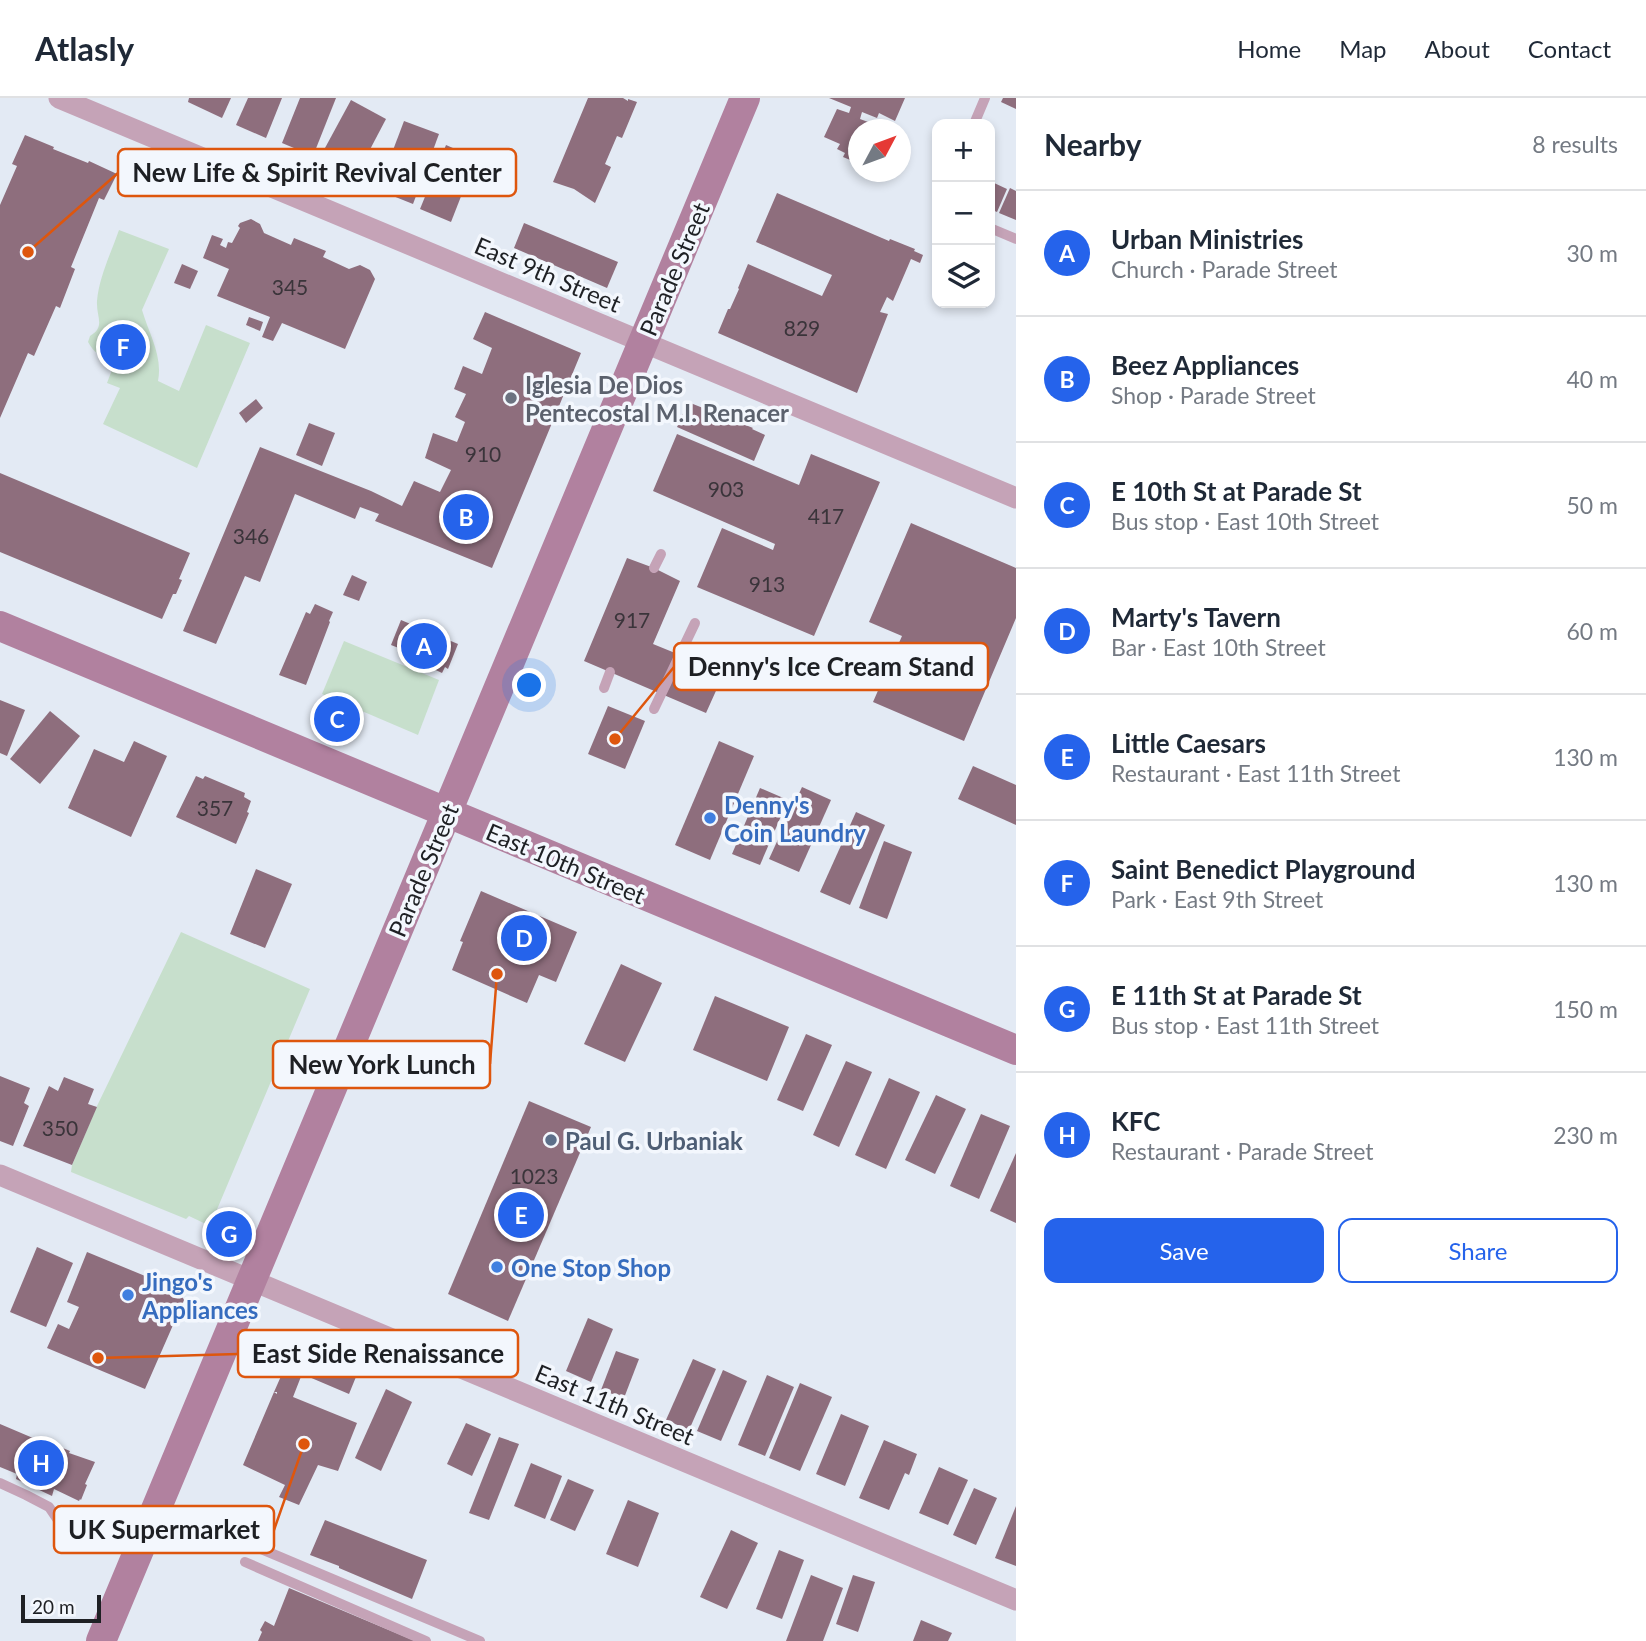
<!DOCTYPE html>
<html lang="en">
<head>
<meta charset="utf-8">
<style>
  :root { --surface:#fff; --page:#f2f2f3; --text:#1f2937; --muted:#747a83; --line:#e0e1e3; --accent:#2563eb }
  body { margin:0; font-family:Lato,sans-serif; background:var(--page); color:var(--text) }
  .controls { position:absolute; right:21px; top:21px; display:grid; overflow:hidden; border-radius:14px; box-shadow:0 4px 10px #0003 }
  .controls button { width:63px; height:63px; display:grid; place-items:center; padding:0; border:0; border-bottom:2px solid var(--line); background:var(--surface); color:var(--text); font:35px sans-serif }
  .compass { position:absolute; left:848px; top:21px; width:63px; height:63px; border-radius:50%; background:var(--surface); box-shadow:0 4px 10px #0003; rotate:49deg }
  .scale { position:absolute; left:21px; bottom:18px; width:80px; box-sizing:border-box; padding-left:7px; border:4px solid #1e2024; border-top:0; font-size:19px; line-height:24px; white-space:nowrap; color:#1e2024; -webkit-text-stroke:5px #f3f7fd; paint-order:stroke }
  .you { position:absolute; left:530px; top:588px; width:24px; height:24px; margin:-18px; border:5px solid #fff; border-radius:50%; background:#1a73e8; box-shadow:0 0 0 10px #1a73e833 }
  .badge { display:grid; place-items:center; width:46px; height:46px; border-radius:50%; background:var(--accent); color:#fff; font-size:23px; font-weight:700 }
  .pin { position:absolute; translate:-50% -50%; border:4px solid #fff; box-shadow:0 2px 7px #0006 }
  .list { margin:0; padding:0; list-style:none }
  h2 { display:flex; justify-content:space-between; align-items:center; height:91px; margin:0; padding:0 28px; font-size:30px }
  h2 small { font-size:23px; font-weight:400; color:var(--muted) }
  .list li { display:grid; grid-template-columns:46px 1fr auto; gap:21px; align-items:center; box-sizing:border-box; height:126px; padding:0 28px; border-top:2px solid var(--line) }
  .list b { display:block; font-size:26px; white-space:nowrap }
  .list p { margin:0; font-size:23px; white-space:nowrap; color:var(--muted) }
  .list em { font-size:23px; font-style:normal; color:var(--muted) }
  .actions { display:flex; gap:14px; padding:21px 28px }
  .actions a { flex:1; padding:16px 0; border:2px solid var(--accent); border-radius:14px; text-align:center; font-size:24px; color:var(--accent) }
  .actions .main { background:var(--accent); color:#fff }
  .icon { flex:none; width:38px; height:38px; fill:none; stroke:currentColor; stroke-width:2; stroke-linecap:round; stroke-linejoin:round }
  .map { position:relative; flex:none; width:1016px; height:1543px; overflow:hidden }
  header { display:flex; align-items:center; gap:42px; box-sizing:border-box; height:98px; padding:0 35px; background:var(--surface); border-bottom:2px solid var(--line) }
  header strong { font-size:33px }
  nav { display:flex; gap:38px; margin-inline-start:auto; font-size:24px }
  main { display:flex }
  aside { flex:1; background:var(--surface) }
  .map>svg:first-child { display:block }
</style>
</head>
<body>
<header>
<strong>Atlasly</strong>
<nav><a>Home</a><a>Map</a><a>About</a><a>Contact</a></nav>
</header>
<main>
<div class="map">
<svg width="1016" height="1543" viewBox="0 0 1016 1543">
  <rect width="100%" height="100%" fill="#e3eaf4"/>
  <g fill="#c7dfcc">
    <path d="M119,132L169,151L142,212C149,236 163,258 158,283L179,293L206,227L250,245L197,370L103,326L120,290L107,285L115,264C102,260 95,256 88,244L90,238C106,229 96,219 97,203C99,179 111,155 119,132Z"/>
    <polygon points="344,543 439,582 418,637 322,596"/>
    <polygon points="181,834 310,891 210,1128 189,1118 186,1121 71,1074 72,1067 97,1008"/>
  </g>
  <g fill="#8e6e7d">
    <polygon points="189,0 231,0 222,20 188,4"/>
    <polygon points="248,0 282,0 266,40 236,27"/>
    <polygon points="300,0 336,0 313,58 282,45"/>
    <polygon points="588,0 623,0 628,3 628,1 637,4 622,40 617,38 605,66 611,69 595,105 574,91 553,84"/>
    <polygon points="829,0 905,0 895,23 879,15 877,20 862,14 860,21 887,31 858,32 858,70 853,68 855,64 843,59 845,55 837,51 840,46 824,39 837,11 849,15 851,9"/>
    <polygon points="1003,0 1016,0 1016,11 1001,4"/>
    <polygon points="351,2 386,21 355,80 319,61"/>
    <polygon points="404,23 439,36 413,106 378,92"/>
    <polygon points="25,37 54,49 53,51 88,65 89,63 117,76 104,102 99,100 71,169 75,171 60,210 56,208 34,258 28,255 0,320 0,107 17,68 12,66"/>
    <polygon points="446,47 476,60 451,124 420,111"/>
    <polygon points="992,84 1007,91 997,114 990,111 990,89"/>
    <polygon points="1010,90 1016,93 1016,122 999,115"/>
    <polygon points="777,95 889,143 890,141 915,151 914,153 923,157 920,165 911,161 893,203 887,199 880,214 888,216 857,295 718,235 728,211 730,211 739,191 738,190 748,166 822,198 832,177 756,144"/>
    <polygon points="251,121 260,126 264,135 291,147 294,140 326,153 323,159 349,171 360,167 370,172 375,181 345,251 282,225 273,243 262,239 270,219 217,198 229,171 203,160 212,137 223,141 220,147 226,150 228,144 232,145 240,130 238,128 240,125"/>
    <polygon points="524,125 618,164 607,190 514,150"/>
    <polygon points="182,166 198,173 190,191 174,185"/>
    <polygon points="485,214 581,255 492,470 375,423 379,416 360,409 355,421 295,396 260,484 245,478 216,546 183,533 260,349 371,393 402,408 414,383 440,394 451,372 425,360 433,335 457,344 465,324 455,319 466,296 454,291 463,268 482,276 492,250 473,241"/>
    <polygon points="249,219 263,224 260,233 246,227"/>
    <polygon points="256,301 263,310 246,325 239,315"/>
    <polygon points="688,304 753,330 752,331 765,337 754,363 677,329"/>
    <polygon points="309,325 335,335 322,368 296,357"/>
    <polygon points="677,336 799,387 811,356 880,384 814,538 697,489 722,430 773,452 775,446 653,393"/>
    <polygon points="0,375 190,455 179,481 182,482 176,496 173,496 162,521 0,454"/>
    <polygon points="911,425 1016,470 1016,520 964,643 873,604 902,538 869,524"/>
    <polygon points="627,460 654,470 680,483 653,546 724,575 706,615 584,563"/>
    <polygon points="352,477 367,484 359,503 343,497"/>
    <polygon points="315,506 333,514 329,523 330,524 306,587 279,577 306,514 310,516"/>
    <polygon points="401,522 458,546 448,571 445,569 442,575 421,565 423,562 419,558 391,547"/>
    <polygon points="0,602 25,612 7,658 0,655"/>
    <polygon points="608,608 645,623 625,671 588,656"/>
    <polygon points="50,613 80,638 40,686 10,661"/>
    <polygon points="333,615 346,621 343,627 330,621"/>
    <polygon points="134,643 167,658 131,739 68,710 94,651 124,664"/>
    <polygon points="719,643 754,658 710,762 675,747"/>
    <polygon points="973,668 1016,687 1016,727 958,701"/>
    <polygon points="196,678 203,681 205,678 245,695 244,699 251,703 247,714 249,715 236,746 176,719"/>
    <polygon points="802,689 831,702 799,774 769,761"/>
    <polygon points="760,690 788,702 760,767 732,756"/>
    <polygon points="856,714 885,727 850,807 820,794"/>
    <polygon points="884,743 912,754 887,821 859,810"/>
    <polygon points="256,771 292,786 265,850 230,836"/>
    <polygon points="481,793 577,834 556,884 539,877 527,905 452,872 463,844 460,843"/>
    <polygon points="621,866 662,885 625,964 584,946"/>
    <polygon points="715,898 789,929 767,983 693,952"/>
    <polygon points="806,936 832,947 803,1013 777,1002"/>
    <polygon points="846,963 872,974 839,1049 813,1037"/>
    <polygon points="0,978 30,990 24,1005 29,1008 13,1048 0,1043"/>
    <polygon points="64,979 94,991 88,1006 97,1009 72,1067 23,1048 49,988 58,993"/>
    <polygon points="889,980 920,994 886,1071 855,1057"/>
    <polygon points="936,997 966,1011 935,1076 905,1062"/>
    <polygon points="529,1003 591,1029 508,1223 448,1196"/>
    <polygon points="981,1016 1010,1028 979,1101 950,1088"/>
    <polygon points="1016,1055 1016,1125 990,1113"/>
    <polygon points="37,1149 73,1165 46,1229 10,1214"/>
    <polygon points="87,1154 179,1192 184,1202 145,1291 47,1250 58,1226 69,1231 79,1209 67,1204"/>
    <polygon points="588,1220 613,1231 591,1284 566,1273"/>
    <polygon points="297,1242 360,1269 349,1296 302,1276 293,1299 357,1325 338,1373 318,1367 299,1407 279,1399 285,1387 243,1367 274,1294 277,1296 277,1294 274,1294"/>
    <polygon points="616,1253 639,1261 624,1300 601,1292"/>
    <polygon points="693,1261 716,1271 689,1332 666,1322"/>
    <polygon points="723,1272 747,1283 721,1343 697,1333"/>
    <polygon points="767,1277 794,1289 765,1358 738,1347"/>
    <polygon points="800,1285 832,1299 800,1373 769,1360"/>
    <polygon points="386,1291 412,1304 381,1373 355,1360"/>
    <polygon points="841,1316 869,1328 845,1388 816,1376"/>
    <polygon points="466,1325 491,1336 472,1378 447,1366"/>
    <polygon points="0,1326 40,1343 41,1341 70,1353 69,1355 95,1364 85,1386 87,1387 81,1402 80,1401 79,1403 54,1391 52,1398 16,1381 17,1376 0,1369"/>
    <polygon points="499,1339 519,1346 489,1422 469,1415"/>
    <polygon points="884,1342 917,1356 909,1377 905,1375 889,1412 859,1400"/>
    <polygon points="531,1365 562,1378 545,1421 514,1408"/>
    <polygon points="939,1369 968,1382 948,1427 919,1415"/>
    <polygon points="568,1381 594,1392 575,1433 550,1422"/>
    <polygon points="974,1390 997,1400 976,1447 953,1437"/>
    <polygon points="628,1402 659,1415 638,1469 606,1456"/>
    <polygon points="1016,1408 1016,1468 995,1460"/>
    <polygon points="325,1422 427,1462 412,1501 339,1470 339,1468 310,1457"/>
    <polygon points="731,1432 758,1445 727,1511 700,1499"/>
    <polygon points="779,1452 804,1462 782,1521 756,1511"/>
    <polygon points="811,1477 843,1490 823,1543 786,1543"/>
    <polygon points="853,1477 875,1484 858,1534 836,1526"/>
    <polygon points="289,1490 415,1543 258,1543 262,1534 260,1532 265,1523 274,1528"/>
    <polygon points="921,1522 952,1535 948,1543 913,1543"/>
  </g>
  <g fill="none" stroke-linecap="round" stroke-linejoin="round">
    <g stroke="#c5a3b7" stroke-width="10">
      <polyline points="974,26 985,0"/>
      <polyline points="990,130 1016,141"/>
      <polyline points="654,470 661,456"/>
      <polyline points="604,590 610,574"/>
      <polyline points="654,611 695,525"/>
      <polyline points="0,1385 26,1397 49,1409 64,1431"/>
      <polyline points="159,1408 480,1543"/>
      <polyline points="245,1464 426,1543"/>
    </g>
    <g stroke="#c5a3b7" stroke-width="21">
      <polyline points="59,0 1016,400"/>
      <polyline points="0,1077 1016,1502"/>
    </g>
    <g stroke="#b1819f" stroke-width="30">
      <polyline points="0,528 1016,952"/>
      <polyline points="101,1543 745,0"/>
    </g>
  </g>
  <circle fill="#6b7280" stroke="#f3f7fd" stroke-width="2.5" cx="511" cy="300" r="7"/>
  <g fill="#3f7fe0" stroke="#f3f7fd" stroke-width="2.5">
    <circle cx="710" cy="720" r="7"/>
    <circle cx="497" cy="1169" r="7"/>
    <circle cx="128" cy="1197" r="7"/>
  </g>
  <circle fill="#5c6f8a" stroke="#f3f7fd" stroke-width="2.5" cx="551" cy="1042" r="7"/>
  <g text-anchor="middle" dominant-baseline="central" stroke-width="7" stroke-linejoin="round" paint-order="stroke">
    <g font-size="21" fill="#3a343a">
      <text x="290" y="188">345</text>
      <text x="802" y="229">829</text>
      <text x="483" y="355">910</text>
      <text x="726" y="390">903</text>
      <text x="826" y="417">417</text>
      <text x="251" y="437">346</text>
      <text x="767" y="485">913</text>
      <text x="632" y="521">917</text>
      <text x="215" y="709">357</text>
      <text x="60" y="1029">350</text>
      <text x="534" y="1077">1023</text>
    </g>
    <g font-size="24" fill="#1e2024" stroke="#f3f7fd">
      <text transform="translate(674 171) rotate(-67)">Parade Street</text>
      <text transform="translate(548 176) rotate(23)">East 9th Street</text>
      <text transform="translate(566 765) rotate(23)">East 10th Street</text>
      <text transform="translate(423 772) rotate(-67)">Parade Street</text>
      <text transform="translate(615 1306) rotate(23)">East 11th Street</text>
    </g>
    <g font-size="24" font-weight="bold" fill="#5b616d" stroke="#f3f7fd" text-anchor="start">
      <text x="525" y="286">Iglesia De Dios<tspan x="525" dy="28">Pentecostal M.I. Renacer</tspan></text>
    </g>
    <g font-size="24" font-weight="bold" fill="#366cbe" stroke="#f3f7fd" text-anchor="start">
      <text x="724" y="706">Denny's<tspan x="724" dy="28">Coin Laundry</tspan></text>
      <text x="511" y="1169">One Stop Shop</text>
      <text x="142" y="1183">Jingo's<tspan x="142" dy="28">Appliances</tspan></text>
    </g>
    <g font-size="24" font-weight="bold" fill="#4e5e75" stroke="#f3f7fd" text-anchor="start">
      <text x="565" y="1042">Paul G. Urbaniak</text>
    </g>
  </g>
  <path fill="none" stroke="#de560d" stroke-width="2.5" d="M28 154L118 75M615 641L674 569M497 876L490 966M98 1260L238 1256M304 1346L274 1432"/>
  <g fill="#de560d" stroke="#f3f7fd" stroke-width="2.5">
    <circle cx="28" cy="154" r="7"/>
    <circle cx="615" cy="641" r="7"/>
    <circle cx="497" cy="876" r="7"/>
    <circle cx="98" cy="1260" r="7"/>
    <circle cx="304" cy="1346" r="7"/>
  </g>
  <g fill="#f3f7fd" stroke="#de560d" stroke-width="2.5">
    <rect x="118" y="51" width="398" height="47" rx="7"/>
    <rect x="674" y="545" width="314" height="47" rx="7"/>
    <rect x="273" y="943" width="217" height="47" rx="7"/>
    <rect x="238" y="1232" width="280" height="47" rx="7"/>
    <rect x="54" y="1408" width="220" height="47" rx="7"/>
  </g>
  <g font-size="26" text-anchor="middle" font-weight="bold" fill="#1e2024">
    <text x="317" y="84">New Life &amp; Spirit Revival Center</text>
    <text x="831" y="578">Denny's Ice Cream Stand</text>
    <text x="382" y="976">New York Lunch</text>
    <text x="378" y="1265">East Side Renaissance</text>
    <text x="164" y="1441">UK Supermarket</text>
  </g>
</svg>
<div class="controls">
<button>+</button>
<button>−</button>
<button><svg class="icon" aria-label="layers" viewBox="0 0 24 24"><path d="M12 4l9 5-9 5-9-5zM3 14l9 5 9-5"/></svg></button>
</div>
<svg class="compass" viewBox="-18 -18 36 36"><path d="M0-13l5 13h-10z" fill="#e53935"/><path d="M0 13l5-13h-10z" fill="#747a83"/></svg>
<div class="scale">20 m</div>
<div class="you"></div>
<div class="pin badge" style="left:424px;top:548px">A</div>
<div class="pin badge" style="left:466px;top:419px">B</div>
<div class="pin badge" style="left:337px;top:621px">C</div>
<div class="pin badge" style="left:524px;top:840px">D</div>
<div class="pin badge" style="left:521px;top:1117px">E</div>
<div class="pin badge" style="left:123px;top:249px">F</div>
<div class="pin badge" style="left:229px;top:1136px">G</div>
<div class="pin badge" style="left:41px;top:1365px">H</div>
</div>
<aside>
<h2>Nearby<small>8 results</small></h2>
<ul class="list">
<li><span class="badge">A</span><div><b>Urban Ministries</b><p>Church · Parade Street</p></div><em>30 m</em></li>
<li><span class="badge">B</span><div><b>Beez Appliances</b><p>Shop · Parade Street</p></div><em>40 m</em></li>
<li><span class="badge">C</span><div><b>E 10th St at Parade St</b><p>Bus stop · East 10th Street</p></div><em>50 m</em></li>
<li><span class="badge">D</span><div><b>Marty's Tavern</b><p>Bar · East 10th Street</p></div><em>60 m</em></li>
<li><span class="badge">E</span><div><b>Little Caesars</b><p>Restaurant · East 11th Street</p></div><em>130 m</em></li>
<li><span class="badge">F</span><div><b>Saint Benedict Playground</b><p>Park · East 9th Street</p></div><em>130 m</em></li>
<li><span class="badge">G</span><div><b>E 11th St at Parade St</b><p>Bus stop · East 11th Street</p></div><em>150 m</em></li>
<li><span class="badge">H</span><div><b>KFC</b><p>Restaurant · Parade Street</p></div><em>230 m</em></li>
</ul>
<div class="actions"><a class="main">Save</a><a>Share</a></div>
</aside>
</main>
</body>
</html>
